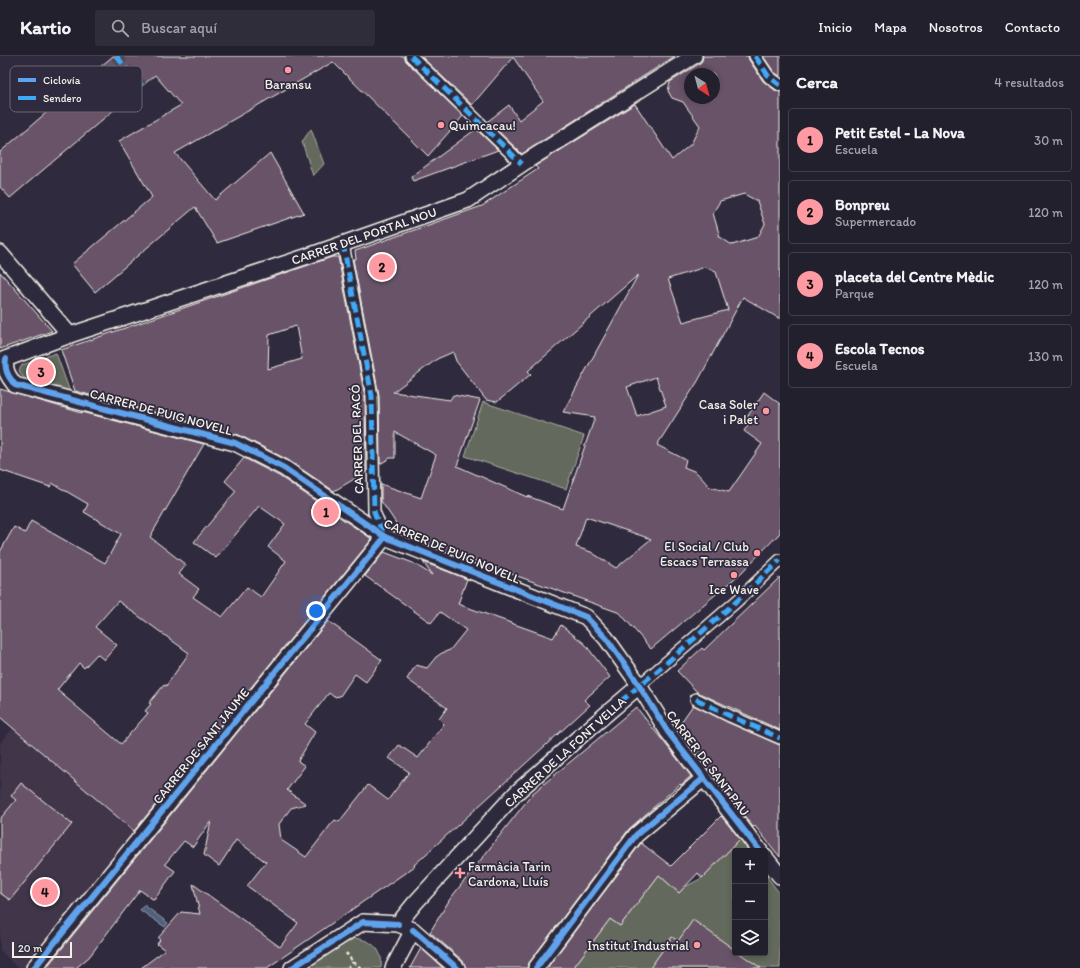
<!DOCTYPE html>
<html lang="es">
<head>
<meta charset="utf-8">
<style>
  :root { --surface:#23202e; --page:#2f2d3a; --text:#f1f3f6; --muted:#a3a3aa; --line:#403e4a; --accent:#ff9aa2 }
  body { margin:0; font-family:Itim,sans-serif; background:var(--page); color:var(--text) }
  .controls { position:absolute; right:12px; bottom:12px; display:grid; overflow:hidden; border-radius:4px; box-shadow:0 2px 6px #0003 }
  .controls button { width:36px; height:36px; display:grid; place-items:center; padding:0; border:0; border-bottom:1px solid var(--line); background:var(--surface); color:var(--text); font:20px sans-serif }
  .compass { position:absolute; left:684px; top:12px; width:36px; height:36px; border-radius:50%; background:var(--surface); box-shadow:0 2px 6px #0003; rotate:144deg }
  .scale { position:absolute; left:12px; bottom:10px; width:60px; box-sizing:border-box; padding-left:4px; border:2px solid #f4f1e8; border-top:0; font-size:11px; line-height:14px; white-space:nowrap; color:#f4f1e8; -webkit-text-stroke:3px #2f2a3d; paint-order:stroke }
  .you { position:absolute; left:316px; top:555px; width:14px; height:14px; margin:-10px; border:3px solid #fff; border-radius:50%; background:#1a73e8; box-shadow:0 0 0 6px #1a73e833 }
  .badge { display:grid; place-items:center; width:26px; height:26px; border-radius:50%; background:var(--accent); color:#111; font-size:13px; font-weight:700 }
  .pin { position:absolute; translate:-50% -50%; border:2px solid #fff; box-shadow:0 1px 4px #0006 }
  .list { margin:0; padding:0; list-style:none }
  h2 { display:flex; justify-content:space-between; align-items:center; height:52px; margin:0; padding:0 16px; font-size:17px }
  h2 small { font-size:13px; font-weight:400; color:var(--muted) }
  .list li { display:grid; grid-template-columns:26px 1fr auto; gap:12px; align-items:center; box-sizing:border-box; height:64px; margin:0 8px 8px; padding:0 8px; border:1px solid var(--line); border-radius:4px }
  .list b { display:block; font-size:15px; white-space:nowrap }
  .list p { margin:0; font-size:13px; white-space:nowrap; color:var(--muted) }
  .list em { font-size:13px; font-style:normal; color:var(--muted) }
  .icon { flex:none; width:22px; height:22px; fill:none; stroke:currentColor; stroke-width:2; stroke-linecap:round; stroke-linejoin:round }
  .map { position:relative; flex:none; width:780px; height:912px; overflow:hidden }
  header { display:flex; align-items:center; gap:24px; box-sizing:border-box; height:56px; padding:0 20px; background:var(--surface); border-bottom:1px solid var(--line) }
  header strong { font-size:19px }
  nav { display:flex; gap:22px; margin-inline-start:auto; font-size:14px }
  .search { width:280px; height:36px; background:var(--page); display:flex; align-items:center; gap:10px; box-sizing:border-box; padding:0 14px; border-radius:4px; color:var(--muted); font-size:15px }
  main { display:flex }
  aside { flex:1; background:var(--surface) }
  .map>svg:first-child { display:block }
</style>
</head>
<body>
<header>
<strong>Kartio</strong>
<div class="search"><svg class="icon" aria-label="search" viewBox="0 0 24 24"><circle cx="10" cy="10" r="6"/><path d="M15 15l6 6"/></svg>Buscar aquí</div>
<nav><a>Inicio</a><a>Mapa</a><a>Nosotros</a><a>Contacto</a></nav>
</header>
<main>
<div class="map">
<svg width="780" height="912" viewBox="0 0 780 912">
  <rect width="100%" height="100%" fill="#2f2a3d"/>
  <filter id="ink" filterUnits="userSpaceOnUse"><feTurbulence type="fractalNoise" baseFrequency=".025" numOctaves="2"/><feDisplacementMap in="SourceGraphic" scale="8" xChannelSelector="R" yChannelSelector="G"/><feConvolveMatrix kernelMatrix="1 2 1 2 8 2 1 2 1" color-interpolation-filters="sRGB"/></filter>
  <g filter="url(#ink)">
    <polygon fill="#40364a" points="13,672 137,778 28,912 17,912 0,894 0,687"/>
    <g fill="#64695c" stroke="#acada2">
      <polygon points="311,73 324,108 313,120 302,86"/>
      <polygon points="56,297 70,336 27,324 21,319 19,314 22,309"/>
      <polygon points="483,346 584,380 566,433 465,400"/>
      <polygon points="740,783 749,795 735,795 735,897 765,897 765,818 780,838 780,912 573,912 610,863 620,870 659,819 679,837 685,831 702,822"/>
      <path d="M352,882C370,883 384,892 381,912H307L341,888Z"/>
    </g>
    <polygon fill="#50617b" stroke="#929ba7" points="144,849 168,867 165,871 140,854"/>
    <g fill="#685369" stroke="#f4f1e8" fill-rule="evenodd">
      <polygon points="113,0 404,0 406,5 463,60 428,100 333,6 175,97 215,144 270,97 304,157 217,187 195,151 95,236 72,208 152,141 119,85 181,49 155,19 10,142 0,131 0,96"/>
      <polygon points="421,0 675,0 522,98 488,65 509,49 519,64 543,45 513,1 472,49"/>
      <path d="M703,0H748L749,4L763,25L776,35L780,36V263L743,241L698,325L657,389L686,404L684,411L696,416L710,431L729,436L762,388L744,375L751,364L747,361L764,336L780,348V477L741,517L651,593L620,557L470,503V505L404,479L381,445V428L421,442L436,399L395,376V402H390L380,408L379,339L353,203H356L355,195L482,150L538,113L535,110L635,48L672,104L691,88L700,70L683,46L672,42L668,35L670,26L699,8L702,5ZM690,18H714V42H690ZM744,138L757,145L765,168L758,181L732,189L720,181L713,157L720,145ZM705,211L716,216L728,254L683,266L668,223ZM638,219L563,356L595,361L563,453L527,440V441L457,410L480,344L453,339L450,344L393,336L437,303L453,296L456,305L486,344L497,346L531,318L528,315ZM656,321L666,350L637,360L627,331ZM586,461L651,483L616,512L591,496L576,491Z"/>
      <polygon points="763,0 780,0 780,20 774,16"/>
      <polygon points="476,73 498,94 413,125 411,121"/>
      <path d="M332,201H338L365,341L366,416L362,418L361,417V419L334,435L288,404L239,379L75,335L61,294ZM296,270L302,303L268,313L269,279Z"/>
      <polygon points="0,216 16,234 52,275 0,293"/>
      <path d="M0,333L82,357V356L204,388L150,481L186,509L179,518L199,533L193,541L222,561L247,531L261,541L286,505L268,491L285,468L259,450L216,502L194,486L236,435L225,425L244,402L279,420L372,483L134,775L0,661V496L14,471L25,477L31,465L105,507L121,478L84,456L88,448L52,427L50,431L0,414ZM118,545L189,597L166,630L164,629L149,647L151,648L145,655L148,657L121,688L57,634L79,607L84,612L97,598L104,604L117,589L95,571Z"/>
      <polygon points="384,496 413,507 432,519 423,506 467,523 458,548 553,582 561,569 585,588 610,621 584,644 590,649 414,809 415,810 267,912 141,912 165,894 157,888 160,884 158,882 181,856 200,858 193,828 280,891 298,867 247,830 266,806 236,784 219,810 204,799 211,765 193,791 184,785 165,808 175,815 154,844 140,834 89,901 76,912 46,912 328,565 382,604 366,626 355,618 340,640 334,641 329,637 305,668 315,676 298,705 305,710 287,734 306,748 291,752 279,768 281,784 306,801 332,767 335,764 339,766 368,729 388,744 409,716 389,702 399,689 418,702 444,668 439,663 447,652 407,623 416,609 427,612 436,601 442,597 450,594 466,574 440,556 431,567 365,520"/>
      <polygon points="780,521 780,674 697,636 677,615 702,592 704,594"/>
      <polygon points="693,649 727,666 780,689 780,801 755,770 753,771 677,672"/>
      <polygon points="636,651 691,720 681,729 680,728 629,773 529,907 527,912 466,912 463,905 430,876 450,843 533,737"/>
      <polygon points="21,727 72,768 10,844 0,837 0,763 16,744 11,740"/>
      <polygon points="721,760 740,783 702,822 698,817 679,837 659,819 620,870 610,863 573,912 547,912 641,787 671,810"/>
      <polygon points="693,864 735,894 735,897 739,897 761,912 650,912 672,881 678,885"/>
      <polygon points="421,892 443,912 410,912"/>
    </g>
    <g fill="none" stroke-linecap="round" stroke-linejoin="round">
      <polyline stroke="#4d4857" stroke-width="11" stroke-dasharray="11 5.5" stroke-linecap="butt" points="116,0 142,30"/>
      <g stroke="#f4f1e8" stroke-width="14">
        <g id="pedestrian">
          <polyline points="411,0 522,108"/>
          <polyline points="755,0 769,21 780,29"/>
          <polyline points="342,187 344,193 372,340 374,456 385,481"/>
          <polyline points="639,630 737,545 780,504"/>
          <polyline points="696,643 730,660 780,682"/>
        </g>
      </g>
      <g stroke="#f4f1e8" stroke-width="18">
        <g id="minor">
          <polyline points="0,197 70,279"/>
          <path d="M6,303C4,314 8,320 15,329L235,387L284,412L385,481L586,561L606,582L633,620L668,676L760,795"/>
          <polyline points="0,305 70,279 308,200 468,144 522,108 694,0"/>
          <polyline points="765,801 780,820"/>
          <polyline points="398,868 415,847 516,737 577,683 639,630"/>
          <polyline points="34,912 385,481"/>
          <polyline points="292,912 363,866 398,868 413,874 457,912"/>
          <polyline points="393,912 413,874"/>
          <polyline points="536,912 636,779 704,722"/>
        </g>
      </g>
      <g stroke="#f4f1e8" stroke-width="2.5" stroke-dasharray="3 3" stroke-linecap="butt">
        <polyline points="346,897 353,906 361,912"/>
        <polyline points="348,912 353,906"/>
      </g>
      <use href="#pedestrian" stroke="#2f2a3d" stroke-width="11"/>
      <use href="#minor" stroke="#2f2a3d" stroke-width="15"/>
      <g stroke="#3fa9f5" stroke-width="5" stroke-dasharray="10 5" stroke-linecap="butt">
        <polyline points="116,0 142,30"/>
        <polyline points="411,0 522,108"/>
        <polyline points="755,0 769,21 780,29"/>
        <polyline points="342,187 344,193 372,340 374,456 383,478"/>
        <polyline points="696,643 730,660 780,682"/>
        <polyline points="620,646 662,611 737,545 780,504"/>
      </g>
      <g stroke="#2f2a3d" stroke-width="8">
        <g id="cycleway">
          <path d="M6,303C4,314 8,320 15,329L235,387L284,412L385,481L586,561L606,582L633,620L668,676L760,795"/>
          <polyline points="413,874 457,912"/>
          <polyline points="34,912 385,481"/>
          <polyline points="292,912 363,866 398,868"/>
          <polyline points="536,912 636,779 704,722"/>
        </g>
      </g>
      <use href="#cycleway" stroke="#60a3ed" stroke-width="6"/>
    </g>
  </g>
  <g fill="#ff9aa2" stroke="#2f2a3d" stroke-width="1.5">
    <circle cx="288" cy="14" r="4"/>
    <circle cx="441" cy="69" r="4"/>
    <circle cx="766" cy="355" r="4"/>
    <circle cx="757" cy="497" r="4"/>
    <circle cx="734" cy="519" r="4"/>
    <path d="M458 811h4v4h4v4h-4v4h-4v-4h-4v-4h4z"/>
    <circle cx="697" cy="889" r="4"/>
  </g>
  <g text-anchor="middle" dominant-baseline="central" stroke-width="3.5" stroke-linejoin="round" paint-order="stroke">
    <g font-size="13" fill="#f4f1e8" stroke="#2f2a3d" text-anchor="end">
      <text x="288" y="28" text-anchor="middle">Baransu</text>
      <text x="449" y="69" text-anchor="start">Quimcacau!</text>
      <text x="758" y="348">Casa Soler<tspan x="758" dy="15">i Palet</tspan></text>
      <text x="749" y="490">El Social / Club<tspan x="749" dy="15">Escacs Terrassa</tspan></text>
      <text x="734" y="533" text-anchor="middle">Ice Wave</text>
      <text x="468" y="810" text-anchor="start">Farmàcia Tarin<tspan x="468" dy="15">Cardona, Lluís</tspan></text>
      <text x="689" y="889">Institut Industrial</text>
    </g>
    <g font-size="13" fill="#f4f1e8" stroke="#2f2a3d">
      <text transform="translate(364 180) rotate(-19)">CARRER DEL PORTAL NOU</text>
      <text transform="translate(161 356) rotate(15)">CARRER DE PUIG NOVELL</text>
      <text transform="translate(357 383) rotate(-92)">CARRER DEL RACÓ</text>
      <text transform="translate(452 495) rotate(23)">CARRER DE PUIG NOVELL</text>
      <text transform="translate(201 690) rotate(-51)">CARRER DE SANT JAUME</text>
      <text transform="translate(565 696) rotate(-42)">CARRER DE LA FONT VELLA</text>
      <text transform="translate(708 707) rotate(53)">CARRER DE SANT PAU</text>
    </g>
  </g>
  <rect x="10" y="10" width="132" height="46" rx="6" fill="#2f2a3d" stroke="#6a6670" stroke-width="1"/>
  <rect x="18" y="22" width="18" height="4" fill="#60a3ed"/>
  <rect x="18" y="40" width="18" height="4" fill="#3fa9f5"/>
  <g font-size="11" fill="#f4f1e8">
    <text x="43" y="28">Ciclovía</text>
    <text x="43" y="46">Sendero</text>
  </g>
</svg>
<div class="controls">
<button>+</button>
<button>−</button>
<button><svg class="icon" aria-label="layers" viewBox="0 0 24 24"><path d="M12 4l9 5-9 5-9-5zM3 14l9 5 9-5"/></svg></button>
</div>
<svg class="compass" viewBox="-18 -18 36 36"><path d="M0-13l5 13h-10z" fill="#e53935"/><path d="M0 13l5-13h-10z" fill="#a3a3aa"/></svg>
<div class="scale">20 m</div>
<div class="you"></div>
<div class="pin badge" style="left:326px;top:456px">1</div>
<div class="pin badge" style="left:382px;top:211px">2</div>
<div class="pin badge" style="left:41px;top:316px">3</div>
<div class="pin badge" style="left:45px;top:836px">4</div>
</div>
<aside>
<h2>Cerca<small>4 resultados</small></h2>
<ul class="list">
<li><span class="badge">1</span><div><b>Petit Estel - La Nova</b><p>Escuela</p></div><em>30 m</em></li>
<li><span class="badge">2</span><div><b>Bonpreu</b><p>Supermercado</p></div><em>120 m</em></li>
<li><span class="badge">3</span><div><b>placeta del Centre Mèdic</b><p>Parque</p></div><em>120 m</em></li>
<li><span class="badge">4</span><div><b>Escola Tecnos</b><p>Escuela</p></div><em>130 m</em></li>
</ul>
</aside>
</main>
</body>
</html>
